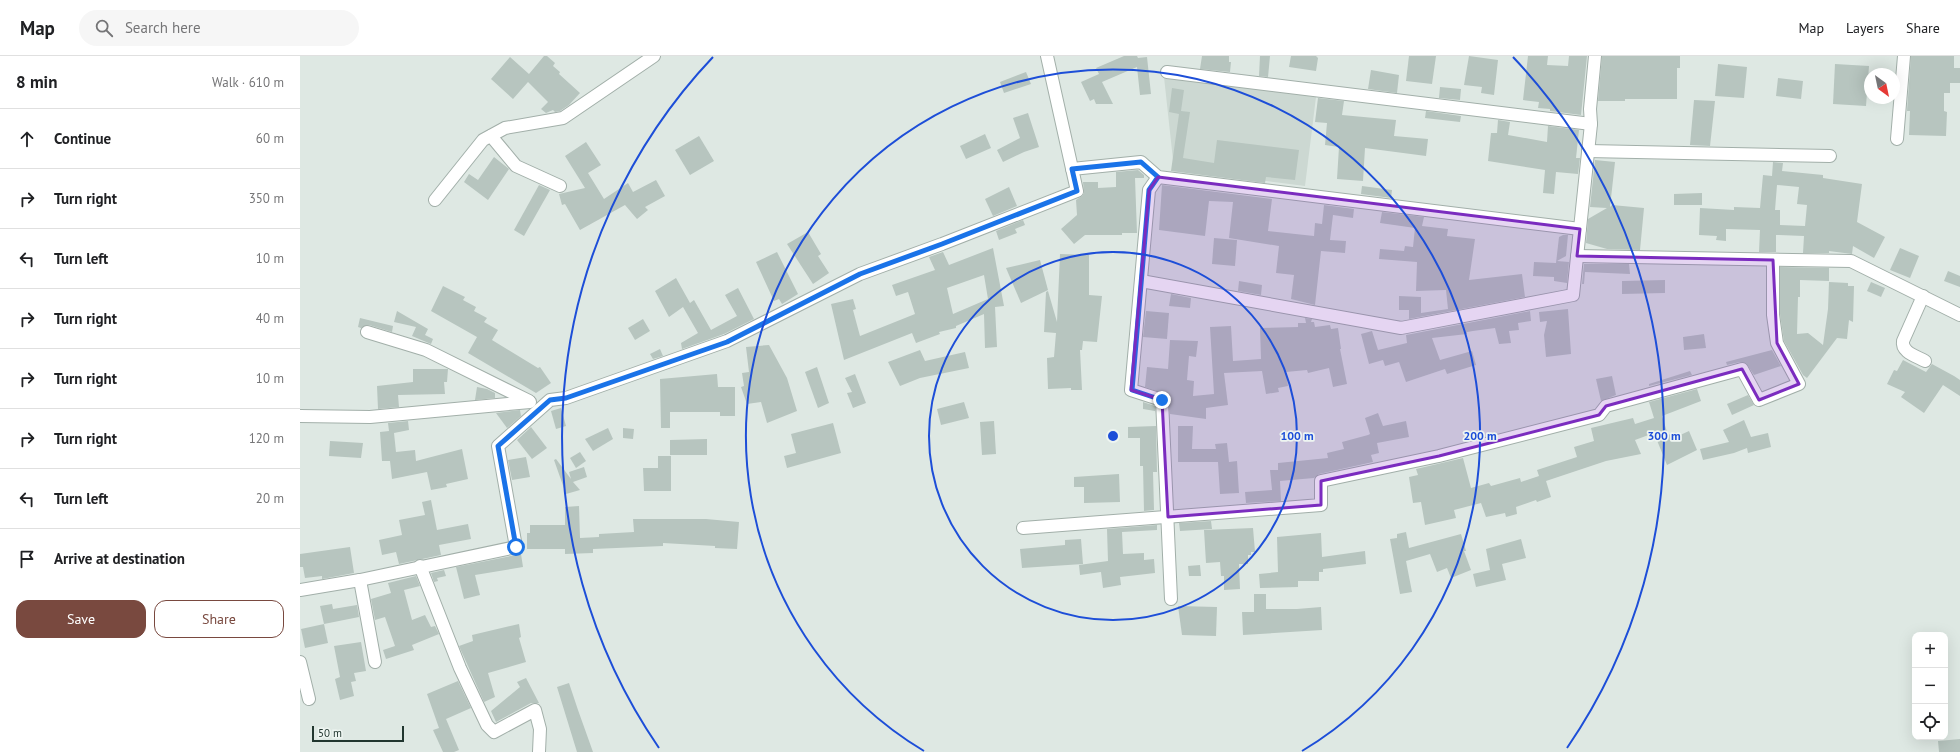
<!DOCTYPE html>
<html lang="en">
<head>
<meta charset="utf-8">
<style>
  :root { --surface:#fff; --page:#f6f6f6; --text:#202124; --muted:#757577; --line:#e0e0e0; --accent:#79493f }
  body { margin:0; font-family:"PT Sans",sans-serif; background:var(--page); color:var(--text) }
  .controls { position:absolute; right:12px; bottom:12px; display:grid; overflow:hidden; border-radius:8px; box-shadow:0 4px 16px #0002 }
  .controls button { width:36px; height:36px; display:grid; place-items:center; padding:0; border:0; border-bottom:1px solid var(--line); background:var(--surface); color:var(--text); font:20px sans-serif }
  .compass { position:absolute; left:1564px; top:12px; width:36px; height:36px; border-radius:50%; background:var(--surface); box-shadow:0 4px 16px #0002; rotate:147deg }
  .scale { position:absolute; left:12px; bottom:10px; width:92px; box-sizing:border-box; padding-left:4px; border:2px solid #21362f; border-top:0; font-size:11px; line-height:14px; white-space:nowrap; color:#21362f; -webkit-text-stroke:3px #eef5f1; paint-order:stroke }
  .stop { position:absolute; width:12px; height:12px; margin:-9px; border:3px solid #1a73e8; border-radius:50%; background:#fff }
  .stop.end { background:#1a73e8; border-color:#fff; box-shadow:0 1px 4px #0008 }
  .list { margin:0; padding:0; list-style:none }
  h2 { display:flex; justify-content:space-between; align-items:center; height:52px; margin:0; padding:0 16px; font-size:17px }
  h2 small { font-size:13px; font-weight:400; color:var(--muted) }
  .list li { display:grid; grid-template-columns:26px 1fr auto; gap:12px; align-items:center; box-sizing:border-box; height:60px; padding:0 16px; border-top:1px solid var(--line) }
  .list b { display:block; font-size:15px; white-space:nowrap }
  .list em { font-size:13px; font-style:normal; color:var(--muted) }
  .actions { display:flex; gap:8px; padding:12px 16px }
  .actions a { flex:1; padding:9px 0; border:1px solid var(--accent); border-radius:12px; text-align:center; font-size:14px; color:var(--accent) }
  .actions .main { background:var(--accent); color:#fff }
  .icon { flex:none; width:22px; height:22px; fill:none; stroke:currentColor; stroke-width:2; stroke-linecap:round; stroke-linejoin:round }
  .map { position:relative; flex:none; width:1660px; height:696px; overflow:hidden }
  header { display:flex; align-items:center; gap:24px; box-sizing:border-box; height:56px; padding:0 20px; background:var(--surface); border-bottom:1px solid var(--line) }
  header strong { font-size:19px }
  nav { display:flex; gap:22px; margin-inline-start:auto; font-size:14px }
  .search { width:280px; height:36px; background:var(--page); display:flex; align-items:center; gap:10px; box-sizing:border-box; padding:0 14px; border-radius:22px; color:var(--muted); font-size:15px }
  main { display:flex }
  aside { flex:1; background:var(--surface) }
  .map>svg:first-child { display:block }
</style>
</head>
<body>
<header>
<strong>Map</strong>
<div class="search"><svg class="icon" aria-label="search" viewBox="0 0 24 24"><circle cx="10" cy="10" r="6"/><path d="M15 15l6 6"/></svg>Search here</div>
<nav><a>Map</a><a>Layers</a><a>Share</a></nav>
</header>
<main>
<aside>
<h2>8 min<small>Walk · 610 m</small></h2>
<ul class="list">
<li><svg class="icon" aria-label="ahead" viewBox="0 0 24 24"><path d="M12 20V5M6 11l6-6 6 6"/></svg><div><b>Continue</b></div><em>60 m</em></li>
<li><svg class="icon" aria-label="right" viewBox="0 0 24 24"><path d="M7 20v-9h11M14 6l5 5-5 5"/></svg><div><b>Turn right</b></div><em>350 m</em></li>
<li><svg class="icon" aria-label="left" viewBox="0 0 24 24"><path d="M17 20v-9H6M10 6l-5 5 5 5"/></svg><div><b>Turn left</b></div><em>10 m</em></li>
<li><svg class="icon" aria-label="right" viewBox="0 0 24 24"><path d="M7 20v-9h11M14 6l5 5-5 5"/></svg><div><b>Turn right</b></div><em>40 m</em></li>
<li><svg class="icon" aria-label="right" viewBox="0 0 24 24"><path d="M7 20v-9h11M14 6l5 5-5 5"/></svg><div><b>Turn right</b></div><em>10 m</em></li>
<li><svg class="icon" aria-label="right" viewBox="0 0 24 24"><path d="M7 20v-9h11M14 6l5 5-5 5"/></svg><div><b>Turn right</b></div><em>120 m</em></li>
<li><svg class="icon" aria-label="left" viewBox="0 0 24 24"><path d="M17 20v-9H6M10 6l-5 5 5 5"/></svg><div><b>Turn left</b></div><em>20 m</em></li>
<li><svg class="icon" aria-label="arrive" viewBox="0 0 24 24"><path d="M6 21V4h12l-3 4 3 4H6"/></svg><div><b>Arrive at destination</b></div></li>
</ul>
<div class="actions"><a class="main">Save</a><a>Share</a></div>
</aside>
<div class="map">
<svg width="1660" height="696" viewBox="0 0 1660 696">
  <rect width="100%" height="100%" fill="#dee8e3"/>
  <polygon fill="#ccd8d2" points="864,21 1016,41 1005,130 874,113"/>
  <g fill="#b7c5bf" fill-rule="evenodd">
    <polygon points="244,0 247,0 255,7 253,10 260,16 259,18 280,37 269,49 260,55 255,56 253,54 246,57 241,53 248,46 228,26 213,43 191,23 210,1 229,18"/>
    <polygon points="824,0 837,0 838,2 847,1 851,38 840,39 837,11 802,26 813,48 796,48 794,43 790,45 781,26 799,18 796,12"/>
    <polygon points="902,0 929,0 929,6 931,6 930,16 900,13"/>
    <polygon points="960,0 970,0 968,21 959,20"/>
    <polygon points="991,0 1016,0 1018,2 1016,15 989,11"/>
    <polygon points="1109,0 1136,0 1132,28 1106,25"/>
    <polygon points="1169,0 1198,4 1194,39 1181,37 1182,31 1164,29"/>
    <polygon points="1228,0 1248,0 1247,9 1268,10 1269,0 1287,0 1281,59 1250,55 1250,53 1238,52 1239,46 1223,44"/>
    <polygon points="1302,0 1380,0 1380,12 1377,12 1377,43 1325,43 1325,45 1298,45"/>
    <polygon points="1611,0 1654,0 1654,12 1660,12 1660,27 1650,27 1650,37 1644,37 1644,55 1647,56 1646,80 1609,79 1610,55 1607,55"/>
    <polygon points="1418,8 1447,11 1444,42 1415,40"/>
    <polygon points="1535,8 1569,10 1566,50 1533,48"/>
    <polygon points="1071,14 1099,19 1097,37 1068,33"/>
    <polygon points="726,16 731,28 704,37 700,26"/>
    <polygon points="1478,22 1503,25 1501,43 1476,40"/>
    <polygon points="1140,31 1161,33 1160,44 1139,42"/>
    <polygon points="872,32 884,34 881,55 890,56 883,102 914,107 917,84 999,94 995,124 966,121 965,127 871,115 879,58 869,56"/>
    <polygon points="1018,42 1044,45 1042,59 1096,64 1094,80 1128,83 1126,100 1065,92 1063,125 1037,123 1039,91 1025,89 1027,67 1015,66"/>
    <polygon points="1394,44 1415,45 1410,90 1390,89"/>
    <polygon points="1126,55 1161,60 1160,66 1125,62"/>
    <polygon points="728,57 739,91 724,96 703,106 697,94 720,82 713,62"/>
    <polygon points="1198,64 1210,66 1208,79 1247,86 1248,70 1279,74 1276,102 1280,102 1278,118 1256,116 1254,138 1243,137 1245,114 1188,105 1191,77 1197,77"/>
    <polygon points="685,78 691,92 666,103 660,90"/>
    <polygon points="399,80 414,105 390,119 375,94"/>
    <polygon points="286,86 301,109 288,117 304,143 328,127 333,136 356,124 365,140 345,151 348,154 337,163 325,149 280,174 265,148 262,149 259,138 285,132 265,100"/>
    <polygon points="194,101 209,113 188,144 164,126 169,118 178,124"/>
    <polygon points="1295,104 1315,106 1310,151 1312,149 1344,152 1340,194 1307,193 1286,187 1288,163 1307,152 1290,151"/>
    <path d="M1473,106L1483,107L1482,115L1523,119V122L1562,128L1557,166L1585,181L1574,202L1553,190L1552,198L1529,195V197H1503L1504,180L1479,179H1476V196H1459L1460,174L1426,173V185L1416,184L1417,180L1399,179L1400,152L1434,154V151L1460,152L1463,119L1472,120ZM1477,129L1499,131L1497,148L1507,149L1505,170L1480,169V154H1475Z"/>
    <polygon points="838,114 844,119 844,122 835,122 837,177 822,177 822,179 785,179 774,188 761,173 777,159 776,144 782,140 784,137 783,126 798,126 798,132 816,131 816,116"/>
    <polygon points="239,129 250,134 224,180 214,174"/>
    <polygon points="862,129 972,143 968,175 1014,180 1015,167 1022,168 1024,149 1054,153 1053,162 1033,159 1030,184 1046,185 1045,197 1021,195 1015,249 991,243 994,219 976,217 979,190 929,182 933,146 909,145 905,180 859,174"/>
    <polygon points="1062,130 1092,134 1091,142 1061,138"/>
    <polygon points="709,131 717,150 693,160 685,143"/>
    <polygon points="1402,137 1402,149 1374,149 1374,138"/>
    <polygon points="1082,156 1124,161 1122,170 1148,173 1147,180 1175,183 1169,224 1222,218 1225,241 1109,263 1109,254 1099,254 1099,240 1121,241 1121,257 1148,253 1146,234 1116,235 1117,206 1079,203 1080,193 1104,195 1105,190 1113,191 1115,172 1080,167"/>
    <polygon points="723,164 725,169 715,173 717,177 699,184 696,175"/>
    <polygon points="508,176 521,198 518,200 529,217 513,228 487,188"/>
    <polygon points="1263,179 1268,179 1266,200 1257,205 1269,206 1267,227 1254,225 1254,221 1233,220 1234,206 1256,207 1259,181"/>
    <polygon points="914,182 937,184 935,210 912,208"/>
    <path d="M693,192L704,250L695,251L697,291L685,292L684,258L656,270V272L639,276L640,278L616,287L612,277L544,304L531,248L553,243L556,253L553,254L560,280L615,258L608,236L596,240L592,229L635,214L629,201L643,196L649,209ZM684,219L688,243L653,258L647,232Z"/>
    <polygon points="1600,192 1619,200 1610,222 1590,214"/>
    <polygon points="477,196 498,238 482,248 479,243 474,245 456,206"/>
    <polygon points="760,198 789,199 789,239 802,240 797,286 783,285 782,294 780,294 782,334 771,334 771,332 748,333 747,302 754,301 756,277 744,276 746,236 748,235 757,266"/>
    <polygon points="740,204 748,234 721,247 706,212"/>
    <polygon points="1284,208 1329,208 1330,218 1285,216 1284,228 1282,228"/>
    <polygon points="1480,211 1529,212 1529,225 1500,224 1500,241 1498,241 1497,278 1508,277 1523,289 1528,253 1529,226 1548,227 1548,230 1554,230 1553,266 1549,264 1547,283 1537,282 1507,322 1503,319 1484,285 1480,258"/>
    <polygon points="1648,215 1660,220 1660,231 1644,225"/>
    <polygon points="376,222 390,247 394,244 411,274 437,260 425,239 438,232 454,263 424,278 382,293 381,287 398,277 383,251 369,261 355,235"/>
    <polygon points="1365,224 1365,237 1322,238 1322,225"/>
    <polygon points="939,225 962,229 961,239 938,235"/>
    <polygon points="1571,226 1585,232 1581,241 1567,235"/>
    <polygon points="143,230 165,241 163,244 176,251 174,255 187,262 184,266 198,274 192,284 238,312 240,311 251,327 236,337 168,297 177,281 131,255"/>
    <polygon points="871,238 891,242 890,252 869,250"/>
    <polygon points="1268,253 1271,298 1246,301 1244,279 1247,265 1240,266 1239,256"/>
    <polygon points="97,255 128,273 125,279 133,283 131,288 112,280 116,271 94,266"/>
    <polygon points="846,255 869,257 867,283 843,281"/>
    <polygon points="1230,255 1231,265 1218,267 1219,274 1209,275 1211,287 1199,288 1195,272 1173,275 1167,276 1167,278 1132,282 1140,304 1172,295 1176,309 1147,318 1145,313 1106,326 1099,306 1085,310 1083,304 1069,308 1061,278 1072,275 1078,294 1107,287 1106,279"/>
    <polygon points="60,262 93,270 92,276 69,269 61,272 58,271"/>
    <polygon points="1005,262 1012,263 1011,266 1014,266 1015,271 1030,269 1031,273 1038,272 1041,293 1040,293 1047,328 1033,331 1029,312 1008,317 1007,314 986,316 988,330 978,332 979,336 966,338 962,315 924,317 928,349 906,352 906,363 870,358 868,339 845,331 847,311 868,313 870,284 898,285 896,301 889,300 887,324 894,325 893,340 914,338 910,271 931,270 933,305 961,303 960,272 998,271 998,267 1006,267"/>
    <polygon points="343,263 350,275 335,284 328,272"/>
    <polygon points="1404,278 1406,292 1384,294 1383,281"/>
    <polygon points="469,289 487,322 497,355 467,367 461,346 447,348 441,331 444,330 442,317 449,316 446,291"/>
    <polygon points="360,293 363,300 353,303 350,298"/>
    <polygon points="620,294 625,305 665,296 669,312 620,322 600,330 588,306"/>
    <polygon points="1472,294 1481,310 1454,319 1446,307 1440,306 1427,309 1426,306"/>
    <polygon points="1603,304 1626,316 1632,308 1654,320 1660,324 1660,340 1643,329 1624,357 1601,341 1605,336 1587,328 1594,314 1597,315"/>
    <polygon points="517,311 529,347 518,352 505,316"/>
    <polygon points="113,313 148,313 147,326 144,326 145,338 98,339 99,351 78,353 77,330 113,326"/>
    <polygon points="1390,315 1392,319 1349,330 1349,328"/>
    <polygon points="417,318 418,331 435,331 435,360 420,360 420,356 370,356 370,372 361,372 360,323"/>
    <polygon points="555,318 566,347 553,352 547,337 552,336 545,322"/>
    <polygon points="1312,320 1316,339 1301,345 1296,323"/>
    <polygon points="177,331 187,333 195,337 195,342 175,344"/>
    <polygon points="1397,333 1401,345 1362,360 1368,379 1376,376 1378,380 1389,375 1397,394 1367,409 1354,377 1335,384 1341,398 1306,405 1246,425 1251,441 1237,446 1236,444 1216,451 1217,458 1206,461 1205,457 1186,461 1181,447 1154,454 1156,462 1125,469 1121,446 1113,447 1109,421 1118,419 1116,413 1163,402 1171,432 1189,427 1191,430 1220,422 1221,426 1239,420 1237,414 1277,401 1274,391 1294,385 1291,372 1333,362 1335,368 1354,362 1349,346"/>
    <polygon points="1448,339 1454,349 1432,359 1427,348"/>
    <polygon points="664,346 669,362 641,369 637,353"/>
    <polygon points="843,346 855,350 855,355 843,353"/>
    <polygon points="261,352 266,370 256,373 251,355"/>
    <polygon points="220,354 221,360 207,372 196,357"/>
    <polygon points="1078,357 1083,370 1106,365 1109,381 1077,387 1079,397 1071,399 1073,406 1019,418 1014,422 980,425 981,445 946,447 945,436 972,434 970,414 978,414 978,407 1028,402 1027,397 1044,393 1042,386 1068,379 1070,378 1065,362"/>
    <polygon points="1444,364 1451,381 1468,377 1471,391 1448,397 1447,392 1434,397 1403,404 1400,393 1429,386 1423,374"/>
    <polygon points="108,365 109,374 94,377 96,396 115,394 116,405 162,393 168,423 146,428 147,431 131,434 127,416 92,423 90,405 82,405 80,376 89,375 88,367"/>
    <polygon points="694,365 696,398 682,399 680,366"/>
    <polygon points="533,367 541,397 487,412 484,400 496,397 491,378"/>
    <polygon points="856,370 857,416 853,416 854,454 844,455 843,410 840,410 840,382 828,382 828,371"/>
    <polygon points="878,370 893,370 892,393 916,393 915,388 927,387 929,406 937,405 939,437 920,438 918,406 878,406"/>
    <polygon points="231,371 247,392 232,403 217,384"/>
    <polygon points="308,372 313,383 293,395 285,383"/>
    <polygon points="323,372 334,373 333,383 323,382"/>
    <polygon points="407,383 407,399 370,399 370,384"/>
    <polygon points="30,385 63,387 61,402 29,400"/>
    <polygon points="280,396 286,405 276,412 270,402"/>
    <polygon points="358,400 371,400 371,435 344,435 343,412 358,412"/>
    <polygon points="226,401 230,421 212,424 208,404"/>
    <polygon points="256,403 271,423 269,416 284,411 287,421 273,426 280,434 266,438 254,404"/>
    <polygon points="819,418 820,446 784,447 784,431 774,431 774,421"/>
    <polygon points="131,444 137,474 168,468 171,483 139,489 141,499 99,508 96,496 82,499 79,484 102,479 99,464 125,459 122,446"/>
    <polygon points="279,450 280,482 299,481 299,478 334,476 333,463 406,463 439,466 437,493 415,492 415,490 363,487 363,490 293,493 293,497 265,498 265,493 227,493 227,477 230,477 230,469 265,469 265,451"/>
    <polygon points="911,465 912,473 880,475 879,467"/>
    <polygon points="857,469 857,474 822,476 823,498 844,497 844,504 854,503 855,517 820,521 821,529 803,532 801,516 780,519 779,509 808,505 807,473"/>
    <polygon points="953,472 955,496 951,496 951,499 948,499 948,508 939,508 940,533 924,534 924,520 921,520 920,506 906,507 904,474"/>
    <polygon points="1106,476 1109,492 1161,478 1166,495 1164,495 1171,514 1151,522 1147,512 1137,516 1130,498 1106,505 1112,536 1100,538 1090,483 1097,482 1097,478"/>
    <polygon points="1021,477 1022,501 1065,495 1066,508 1023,513 1023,516 1019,516 1019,525 998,525 998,531 960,532 959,518 978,516 977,481"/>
    <polygon points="781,483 783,508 722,512 720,493 765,489 765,484"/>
    <polygon points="1221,483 1226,502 1202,508 1206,524 1176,531 1173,518 1190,514 1186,493"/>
    <polygon points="50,491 54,517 22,523 22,520 5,522 3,511 0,511 0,498"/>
    <polygon points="221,498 223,511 175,519 180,539 164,543 156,511"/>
    <polygon points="900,509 901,520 889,520 888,510"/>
    <polygon points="144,514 146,520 137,522 138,525 134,526 131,517"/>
    <polygon points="116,520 120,530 104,534 112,564 125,559 131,571 135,570 139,578 112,589 114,594 86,603 83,594 95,590 85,561 75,564 71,543 91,537 88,527"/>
    <polygon points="954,538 966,538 966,553 997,553 1021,551 1022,574 943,579 942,556 954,556"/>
    <polygon points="32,548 33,553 57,549 59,561 24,568 20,550"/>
    <polygon points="878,550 917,551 916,580 882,579"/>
    <polygon points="24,568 28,587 5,592 1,573"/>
    <polygon points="219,568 221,581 219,582 226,606 188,617 195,641 184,646 159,590 173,585 172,579"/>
    <polygon points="61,586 66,615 54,617 56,625 51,626 54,640 40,644 35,623 40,621 34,590"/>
    <polygon points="226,622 239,647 231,647 196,666 191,655 220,631 217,626"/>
    <polygon points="158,625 171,652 146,663 159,694 154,696 143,696 133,674 139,672 127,638"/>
    <polygon points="269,627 278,654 293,696 277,696 257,631"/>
    <polygon points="1660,683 1660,696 1639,696 1638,685"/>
  </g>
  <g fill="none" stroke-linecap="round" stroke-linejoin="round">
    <g stroke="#a2afa9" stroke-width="14">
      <g id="minor">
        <polyline points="867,16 1291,68"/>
        <polyline points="191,80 216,110 260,130"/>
        <polyline points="1597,83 1604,0"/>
        <polyline points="1288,95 1530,100"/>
        <polyline points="772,113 841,106 858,121 1280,173"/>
        <polyline points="858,121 849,134 831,334 862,344 871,543"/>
        <polyline points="135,144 183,84 205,72 263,62 354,0"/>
        <polyline points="1277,200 1551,205 1660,259"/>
        <polyline points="841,225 1101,272 1273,239 1291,68 1290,53 1295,0"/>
        <path d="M1623,240L1603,285C1601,296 1616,300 1625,305"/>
        <polyline points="67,276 126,294 229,345"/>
        <polyline points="0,360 70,361 230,346"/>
        <polyline points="723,472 1021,449 1021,425 1139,400 1299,359 1306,350 1442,313 1459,344 1499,328 1477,287 1473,259 1473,204"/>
        <polyline points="120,510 160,612 187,669 194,676 235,654 240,673 239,696"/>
        <polyline points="60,524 75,606"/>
        <polyline points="0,534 60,524 216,491 198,390 250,344 266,342 427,285 560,218 642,188 777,135 747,0"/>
        <polyline points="0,606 9,643"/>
      </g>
    </g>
    <use href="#minor" stroke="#fff" stroke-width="12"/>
  </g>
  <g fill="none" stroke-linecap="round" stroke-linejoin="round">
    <polyline stroke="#1a73e8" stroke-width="5" points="216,491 198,390 250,344 266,342 427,286 560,218 642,188 777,135 772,113 841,106 858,121 849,134 832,334 862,344"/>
  </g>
  <path fill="#7b2cbf" fill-opacity="0.2" stroke="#7b2cbf" stroke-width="3" stroke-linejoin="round" d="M858,121L1280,173L1277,200L1473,204L1477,287L1499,328L1459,344L1442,313L1306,350L1299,359L1139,400L1021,425V449L868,461L862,344L831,334L849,134Z"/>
  <g fill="none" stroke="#1d4ed8" stroke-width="2">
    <circle cx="813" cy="380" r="184"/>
    <path d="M624 695A367 367 0 1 1 1002 695"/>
    <path d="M359 692A551 551 0 0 1 413 1M1213 1A551 551 0 0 1 1267 692"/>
  </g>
  <circle cx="813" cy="380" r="6" fill="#1d4ed8" stroke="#eef5f1" stroke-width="2"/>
  <g font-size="12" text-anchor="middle" font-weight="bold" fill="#1d4ed8" stroke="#eef5f1" stroke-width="3.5" stroke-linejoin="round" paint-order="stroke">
    <text x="997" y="384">100 m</text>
    <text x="1180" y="384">200 m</text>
    <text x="1364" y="384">300 m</text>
  </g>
</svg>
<div class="controls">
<button>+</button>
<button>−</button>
<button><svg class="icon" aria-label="locate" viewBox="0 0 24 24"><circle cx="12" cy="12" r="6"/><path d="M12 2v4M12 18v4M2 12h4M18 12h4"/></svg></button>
</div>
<svg class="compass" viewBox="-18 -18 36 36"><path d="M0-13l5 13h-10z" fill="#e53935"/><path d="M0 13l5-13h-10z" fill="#757577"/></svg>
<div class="scale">50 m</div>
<div class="stop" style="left:216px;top:491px"></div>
<div class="stop end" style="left:862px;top:344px"></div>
</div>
</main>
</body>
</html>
